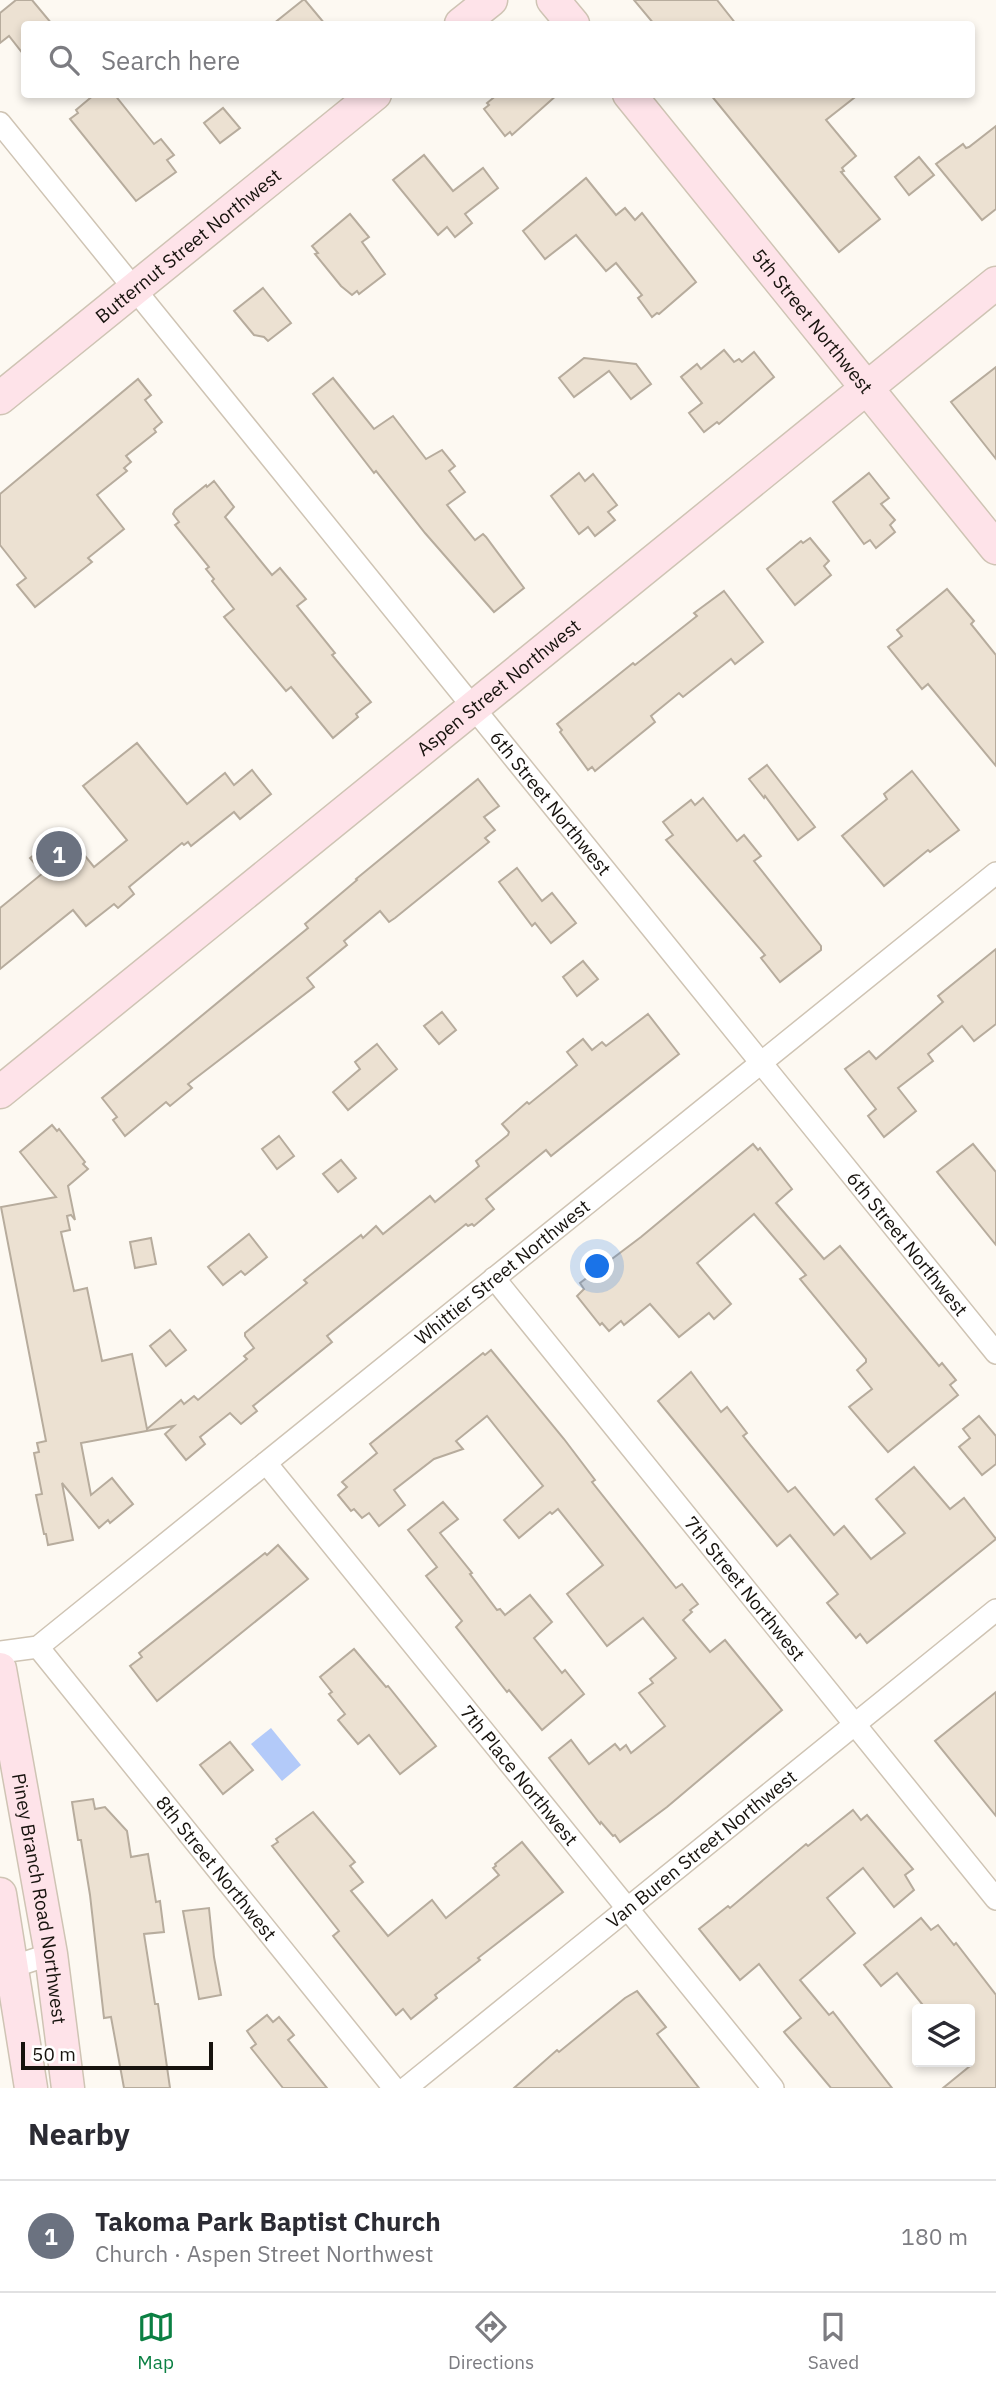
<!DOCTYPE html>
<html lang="en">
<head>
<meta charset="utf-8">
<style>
  :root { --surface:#fff; --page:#f2f2f3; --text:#2b2b33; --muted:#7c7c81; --line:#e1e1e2; --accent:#0b8043 }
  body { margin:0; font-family:"IBM Plex Sans",sans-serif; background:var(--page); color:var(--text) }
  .controls { position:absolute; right:21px; bottom:21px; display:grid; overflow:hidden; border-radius:7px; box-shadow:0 4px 10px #0003 }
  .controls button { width:63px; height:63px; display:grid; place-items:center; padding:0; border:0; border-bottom:2px solid var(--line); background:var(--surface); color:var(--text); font:35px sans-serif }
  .scale { position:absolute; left:21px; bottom:18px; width:192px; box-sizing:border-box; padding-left:7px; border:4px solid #17130e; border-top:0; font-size:19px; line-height:24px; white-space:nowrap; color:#17130e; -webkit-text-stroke:5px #fff; paint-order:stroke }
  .you { position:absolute; left:598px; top:1267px; width:24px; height:24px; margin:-18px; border:5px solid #fff; border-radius:50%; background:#1a73e8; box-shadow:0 0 0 10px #1a73e833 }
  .badge { display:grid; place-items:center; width:46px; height:46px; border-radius:50%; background:var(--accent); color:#fff; font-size:23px; font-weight:700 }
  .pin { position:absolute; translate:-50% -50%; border:4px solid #fff; box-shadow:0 2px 7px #0006 }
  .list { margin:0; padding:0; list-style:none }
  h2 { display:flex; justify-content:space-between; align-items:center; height:91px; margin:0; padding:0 28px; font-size:30px }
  h2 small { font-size:23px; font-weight:400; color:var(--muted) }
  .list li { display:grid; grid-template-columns:46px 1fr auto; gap:21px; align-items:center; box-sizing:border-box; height:112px; padding:0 28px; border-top:2px solid var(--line) }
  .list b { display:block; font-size:26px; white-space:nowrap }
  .list p { margin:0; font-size:23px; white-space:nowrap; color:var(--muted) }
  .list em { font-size:23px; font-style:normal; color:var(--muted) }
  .icon { flex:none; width:38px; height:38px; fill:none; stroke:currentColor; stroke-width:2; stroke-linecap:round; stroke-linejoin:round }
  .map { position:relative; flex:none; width:996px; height:2088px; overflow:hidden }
  .search { position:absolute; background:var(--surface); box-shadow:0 4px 10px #0003; left:21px; right:21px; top:21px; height:77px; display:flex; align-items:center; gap:18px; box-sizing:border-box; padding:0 24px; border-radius:7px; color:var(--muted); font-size:26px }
  .sheet { height:203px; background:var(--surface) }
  nav { display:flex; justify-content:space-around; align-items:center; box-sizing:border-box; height:98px; border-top:2px solid var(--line); background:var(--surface); font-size:19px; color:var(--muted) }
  nav a { display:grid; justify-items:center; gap:4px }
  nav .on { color:var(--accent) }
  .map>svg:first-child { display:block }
</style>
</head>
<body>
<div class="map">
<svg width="996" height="2088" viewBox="0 0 996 2088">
  <rect width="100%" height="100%" fill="#fdf9f2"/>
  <polygon fill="#b3caf9" points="271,1728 301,1765 282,1781 251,1744"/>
  <g fill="#ece1d2" stroke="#b7ac9d" stroke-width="2">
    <polygon points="16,0 32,0 52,24 24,24 24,55 9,36 0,43 0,13"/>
    <polygon points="303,0 305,0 325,24 273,24"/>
    <polygon points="634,0 717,0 736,24 654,24"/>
    <polygon points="95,94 114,94 154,144 161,139 174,155 167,160 176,172 136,201 70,119 78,113 76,110"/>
    <polygon points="498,94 558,94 512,135 510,132 505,136 484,109 489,105 487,103"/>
    <polygon points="710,94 859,94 826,120 856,156 842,168 844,171 841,172 880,219 839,252"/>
    <polygon points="223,108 240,128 220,143 204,123"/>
    <polygon points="996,126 996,209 982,220 936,164 963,144 966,148 969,147"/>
    <polygon points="424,155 453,191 483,168 498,188 465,214 472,223 455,237 447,227 438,235 393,180"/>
    <polygon points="919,157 934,175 909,195 895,177"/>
    <polygon points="586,178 616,215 625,208 635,220 642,213 696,282 659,314 657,313 652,317 638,298 642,295 616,263 606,271 576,235 545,259 523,231"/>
    <polygon points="350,214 369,237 362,242 385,274 359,294 357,291 352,295 341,286 315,254 318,253 312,246"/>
    <polygon points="263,288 291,323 268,341 264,337 254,335 234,311"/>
    <polygon points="724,350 734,362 739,359 742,362 754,352 774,377 719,424 717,422 704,432 689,413 702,403 681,377 697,364 701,369"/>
    <polygon points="584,358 636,364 651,384 631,399 609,371 574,397 559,378"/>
    <polygon points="996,367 996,459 951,402"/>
    <polygon points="333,378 374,429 393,416 426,459 442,450 455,466 449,471 465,492 447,505 475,540 483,534 486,537 524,588 494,612 425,533 376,471 374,473 313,394"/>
    <polygon points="138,379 151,395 145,400 162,422 154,429 156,432 126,456 131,462 124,468 127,471 97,495 124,529 88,558 92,562 35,607 17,585 26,578 0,545 0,494"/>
    <polygon points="579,473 585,481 593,474 617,505 608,512 615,520 595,536 588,527 579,534 551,496"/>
    <polygon points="869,473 889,498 881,504 895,520 890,525 895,532 876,548 870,540 864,544 833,502"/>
    <polygon points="214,481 234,507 225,517 272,575 280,568 306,599 297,606 335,653 332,655 371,702 356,714 358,717 333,738 291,687 286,691 224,617 234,609 212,581 214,579 206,569 209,567 175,525 179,522 173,514 175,510 206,485 207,487"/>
    <polygon points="810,538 829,561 824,566 831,575 795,605 767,569 801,541 803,543"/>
    <polygon points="947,589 974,621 971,624 996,655 996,766 928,684 922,689 888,647 902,636 897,630"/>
    <polygon points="724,591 763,642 735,664 731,659 683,697 679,693 651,716 655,722 595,771 592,767 588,770 560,732 562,730 557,724 633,663 635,665 697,616 694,613"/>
    <polygon points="137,743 187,804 225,773 234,785 252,770 271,794 240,819 234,812 191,846 188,842 184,845 182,843 129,887 134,894 118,908 114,904 86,926 73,910 0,969 0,908 43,873 30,858 64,830 94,867 127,840 83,786"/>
    <polygon points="767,765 815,827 798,840 765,796 764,798 749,779"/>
    <polygon points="912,771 959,830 930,852 928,850 884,886 842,836 887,799 884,794"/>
    <polygon points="478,779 499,806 484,817 495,830 485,838 489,842 395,918 389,922 380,911 344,941 347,945 307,978 314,987 188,1084 192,1088 170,1106 166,1102 125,1136 113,1120 117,1117 102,1098 308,928 305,924 357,880 356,879"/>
    <polygon points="703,798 737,841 744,835 761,856 754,861 821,946 821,950 780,982 761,958 765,955 666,840 673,835 663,822 691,800 695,805"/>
    <polygon points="517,868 542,901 552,893 576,923 551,943 535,923 532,926 499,882"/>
    <polygon points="996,949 996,1024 974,1041 962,1026 928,1054 933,1061 898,1088 916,1111 884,1137 868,1116 876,1109 845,1069 869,1051 876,1059 943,1002 938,996"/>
    <polygon points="583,961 598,979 577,996 563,977"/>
    <polygon points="442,1012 456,1030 439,1044 424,1026"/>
    <polygon points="648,1014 679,1054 551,1156 546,1150 486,1199 494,1209 474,1226 472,1224 468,1226 466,1224 327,1336 332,1342 253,1406 257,1411 241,1424 230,1413 200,1437 205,1444 186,1460 165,1434 174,1426 81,1443 91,1495 112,1478 133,1504 110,1523 108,1520 99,1528 62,1483 73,1540 48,1545 46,1534 44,1534 36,1495 42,1494 34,1453 39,1452 37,1443 46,1441 1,1207 56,1197 20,1152 52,1125 57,1131 59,1129 85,1162 83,1164 88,1169 68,1186 75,1220 71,1215 67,1216 70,1230 61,1232 74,1291 87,1288 102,1361 132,1354 147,1429 181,1400 184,1404 194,1396 198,1400 247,1359 244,1356 254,1348 245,1336 245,1333 307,1283 304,1280 361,1235 363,1238 376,1226 383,1234 430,1196 435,1202 479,1166 476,1161 508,1135 509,1132 502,1124 527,1102 529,1104 577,1065 567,1052 583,1039 592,1050 602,1042 606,1046"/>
    <polygon points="377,1044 397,1069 348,1110 333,1092 360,1069 355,1062"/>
    <polygon points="279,1136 294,1156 277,1169 262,1149"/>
    <polygon points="753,1144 758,1150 760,1148 792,1189 776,1203 824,1259 840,1246 939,1366 942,1363 956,1380 950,1385 958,1395 888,1452 849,1407 872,1389 857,1370 866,1362 866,1359 800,1279 806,1275 754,1214 697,1263 731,1304 714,1319 709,1313 679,1337 650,1304 624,1325 621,1321 609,1331 602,1323 600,1325 577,1296 584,1289 580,1283 641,1237"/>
    <polygon points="973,1144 996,1172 996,1245 937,1172"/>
    <polygon points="341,1160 356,1178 338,1192 323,1174"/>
    <polygon points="249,1234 267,1257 245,1275 241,1271 223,1285 208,1267"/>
    <polygon points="151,1238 156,1264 135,1268 130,1242"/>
    <polygon points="170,1330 186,1350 166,1366 150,1346"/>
    <polygon points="491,1350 564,1439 595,1480 592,1482 676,1588 682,1584 698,1604 690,1610 692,1612 683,1620 710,1652 725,1640 782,1710 667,1807 620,1842 615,1835 613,1836 601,1822 600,1824 549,1758 571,1740 589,1764 615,1744 620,1750 626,1745 631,1753 665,1726 639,1693 653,1683 650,1679 676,1658 643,1618 607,1646 567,1594 603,1565 558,1509 552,1514 550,1512 519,1538 504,1520 543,1486 487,1416 456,1441 463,1449 434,1459 394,1490 405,1505 379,1526 369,1513 362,1518 354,1509 351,1511 338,1495 347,1487 342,1482 377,1453 370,1444 483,1353 485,1355"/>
    <polygon points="691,1372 721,1412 727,1407 747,1433 743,1436 788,1492 795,1487 834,1535 844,1526 871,1559 905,1533 876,1499 914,1467 950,1509 964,1498 996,1539 867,1643 860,1634 856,1638 827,1603 838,1594 790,1535 777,1546 658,1401"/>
    <polygon points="979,1416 996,1436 996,1464 982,1475 959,1447 970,1438 963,1429"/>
    <polygon points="443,1502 458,1519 440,1533 472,1573 470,1574 497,1610 500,1609 505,1615 530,1595 552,1622 534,1638 562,1673 565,1670 584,1694 542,1730 509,1690 507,1692 456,1627 462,1621 426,1576 437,1567 408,1530"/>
    <polygon points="278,1545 308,1579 157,1701 130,1666 142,1657 139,1653 265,1553 267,1555"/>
    <polygon points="354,1649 386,1687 388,1686 436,1746 400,1774 369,1735 358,1744 338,1720 345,1714 329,1694 332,1692 320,1677"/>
    <polygon points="996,1692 996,1816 935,1741"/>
    <polygon points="230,1742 253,1770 223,1794 200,1765"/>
    <polygon points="93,1799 95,1809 105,1807 127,1831 131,1857 148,1854 156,1902 160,1901 164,1932 144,1934 155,2004 158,2004 170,2088 124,2088 111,2017 104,2018 90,1895 81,1840 78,1840 72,1802"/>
    <polygon points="853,1810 861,1820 867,1815 913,1869 905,1875 914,1890 894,1907 863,1868 827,1898 855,1933 800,1980 829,2015 833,2012 892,2088 831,2088 784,2032 801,2018 759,1964 740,1980 699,1929 728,1906 730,1908 806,1844 808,1846"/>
    <polygon points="313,1812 355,1862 350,1866 363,1882 351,1891 388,1936 432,1900 446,1918 499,1875 493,1868 496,1866 495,1864 522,1842 563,1892 478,1958 480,1960 435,1995 437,1998 411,2019 403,2009 396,2015 333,1936 339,1931 272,1846 278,1842 276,1839"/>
    <polygon points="209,1908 214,1957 221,1995 199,1999 183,1911"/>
    <polygon points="921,1918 931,1930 938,1925 954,1945 956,1943 996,1995 996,2088 943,2088 970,2066 970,2009 926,2009 897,1973 881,1986 864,1965"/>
    <polygon points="637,1991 666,2027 657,2034 699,2088 514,2088 557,2050 559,2052 625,1998"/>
    <polygon points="267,2015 273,2022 279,2017 294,2035 288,2040 327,2088 283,2088 251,2048 256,2044 247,2031"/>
  </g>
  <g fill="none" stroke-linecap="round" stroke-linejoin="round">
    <g stroke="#cfc4b4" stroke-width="24">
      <g id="street">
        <path id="s1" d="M0,123L996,1353"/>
        <path id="s2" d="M494,1278L996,1899"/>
        <path id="s3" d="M266,1463L773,2088"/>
        <path id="s4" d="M38,1647L394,2088"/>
        <path id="s5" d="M0,1652L38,1647L996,873"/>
        <polyline points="1,1975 12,1967 51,1954"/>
        <path id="s6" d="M406,2088L996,1610"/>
      </g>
    </g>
    <g stroke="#cfc4b4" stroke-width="35">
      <g id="secondary">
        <polyline points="553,0 573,24"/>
        <polyline points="461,24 491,0"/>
        <path id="s7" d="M629,94L996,548"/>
        <path id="s8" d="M0,398L375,94"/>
        <path id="s9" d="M0,1092L996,283"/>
        <path id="s10" d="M0,1669L51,1954L68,2088"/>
        <polyline points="0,1894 31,2088"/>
      </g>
    </g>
    <use href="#street" stroke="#fff" stroke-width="21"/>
    <use href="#secondary" stroke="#fee3e9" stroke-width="32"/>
  </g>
  <g text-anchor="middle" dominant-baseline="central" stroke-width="7" stroke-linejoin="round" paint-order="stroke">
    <g font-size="19" fill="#17130e" stroke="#fff">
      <text stroke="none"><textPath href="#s8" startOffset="242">Butternut Street Northwest</textPath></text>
      <text stroke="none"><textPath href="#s7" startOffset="292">5th Street Northwest</textPath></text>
      <text stroke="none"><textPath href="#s9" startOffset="642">Aspen Street Northwest</textPath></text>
      <text stroke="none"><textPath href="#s1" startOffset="875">6th Street Northwest</textPath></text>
      <text stroke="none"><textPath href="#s1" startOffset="1442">6th Street Northwest</textPath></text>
      <text stroke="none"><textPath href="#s5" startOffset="635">Whittier Street Northwest</textPath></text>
      <text stroke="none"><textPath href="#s2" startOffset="399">7th Street Northwest</textPath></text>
      <text stroke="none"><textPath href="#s3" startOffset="402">7th Place Northwest</textPath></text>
      <text stroke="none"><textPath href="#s6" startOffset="380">Van Buren Street Northwest</textPath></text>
      <text stroke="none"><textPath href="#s4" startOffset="284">8th Street Northwest</textPath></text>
      <text stroke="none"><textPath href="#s10" startOffset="233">Piney Branch Road Northwest</textPath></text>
    </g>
  </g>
</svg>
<div class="controls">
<button><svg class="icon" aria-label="layers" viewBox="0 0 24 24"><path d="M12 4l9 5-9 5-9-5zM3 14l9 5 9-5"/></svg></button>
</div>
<div class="scale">50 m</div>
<div class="you"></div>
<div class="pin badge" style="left:59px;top:854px;background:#6b7280">1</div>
<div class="search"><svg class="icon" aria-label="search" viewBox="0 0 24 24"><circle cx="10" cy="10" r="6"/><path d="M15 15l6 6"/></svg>Search here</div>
</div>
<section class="sheet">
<h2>Nearby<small></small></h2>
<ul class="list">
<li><span class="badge" style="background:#6b7280">1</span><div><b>Takoma Park Baptist Church</b><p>Church · Aspen Street Northwest</p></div><em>180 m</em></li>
</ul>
</section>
<nav>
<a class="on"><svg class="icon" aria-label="map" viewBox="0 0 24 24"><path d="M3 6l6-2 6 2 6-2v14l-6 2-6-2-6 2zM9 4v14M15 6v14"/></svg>Map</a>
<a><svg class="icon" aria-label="directions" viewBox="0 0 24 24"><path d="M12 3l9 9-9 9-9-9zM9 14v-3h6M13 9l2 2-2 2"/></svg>Directions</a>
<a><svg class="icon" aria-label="saved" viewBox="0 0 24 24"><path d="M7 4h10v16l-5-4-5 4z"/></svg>Saved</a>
</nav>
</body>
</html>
